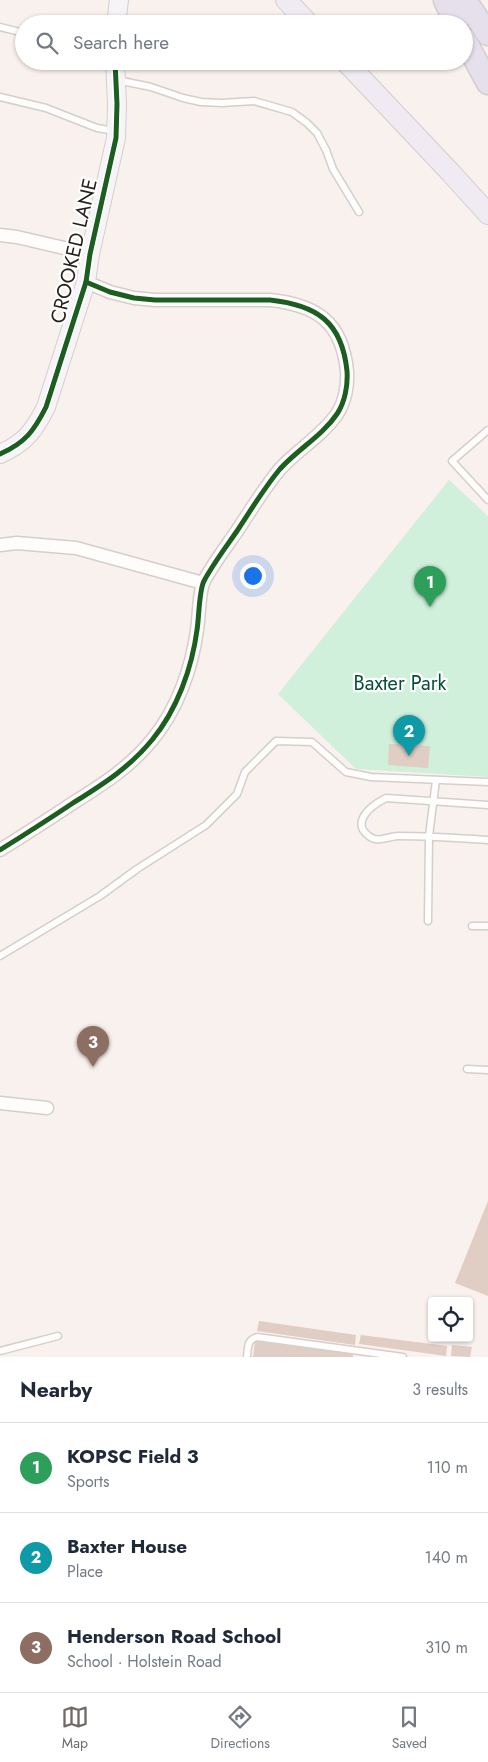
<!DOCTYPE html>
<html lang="en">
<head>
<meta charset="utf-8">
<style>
  :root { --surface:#fff; --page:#f6f6f7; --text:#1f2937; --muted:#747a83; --line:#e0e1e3; --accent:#706a66 }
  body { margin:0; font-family:Jost,sans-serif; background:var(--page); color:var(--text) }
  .controls { position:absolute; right:15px; bottom:15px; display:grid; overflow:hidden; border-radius:5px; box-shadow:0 1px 4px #0004 }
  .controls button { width:45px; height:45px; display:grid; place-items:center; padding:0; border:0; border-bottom:1px solid var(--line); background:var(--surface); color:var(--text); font:25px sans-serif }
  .you { position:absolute; left:252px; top:575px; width:18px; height:18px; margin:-12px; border:4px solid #fff; border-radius:50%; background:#1a73e8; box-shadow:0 0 0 8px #1a73e833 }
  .badge { display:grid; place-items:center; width:32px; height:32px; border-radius:50%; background:var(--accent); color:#fff; font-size:16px; font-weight:700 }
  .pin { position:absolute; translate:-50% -41px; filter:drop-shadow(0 1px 2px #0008) }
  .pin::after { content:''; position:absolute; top:26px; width:18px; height:15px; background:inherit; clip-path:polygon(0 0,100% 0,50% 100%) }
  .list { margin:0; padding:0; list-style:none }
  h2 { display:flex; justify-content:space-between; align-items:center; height:65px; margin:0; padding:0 20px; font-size:21px }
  h2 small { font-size:16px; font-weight:400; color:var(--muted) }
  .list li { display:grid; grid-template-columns:32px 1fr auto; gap:15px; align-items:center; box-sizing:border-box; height:90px; padding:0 20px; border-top:1px solid var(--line) }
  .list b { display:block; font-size:19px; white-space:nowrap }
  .list p { margin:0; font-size:16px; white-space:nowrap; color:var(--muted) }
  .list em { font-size:16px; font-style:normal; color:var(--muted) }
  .icon { flex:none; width:28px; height:28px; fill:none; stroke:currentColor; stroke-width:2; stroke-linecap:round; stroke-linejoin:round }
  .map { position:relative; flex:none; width:488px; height:1357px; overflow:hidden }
  .search { position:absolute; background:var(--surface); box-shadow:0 1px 4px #0004; left:15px; right:15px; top:15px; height:55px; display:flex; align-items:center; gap:12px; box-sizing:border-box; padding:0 18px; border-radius:28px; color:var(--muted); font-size:19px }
  .sheet { height:335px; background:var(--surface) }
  nav { display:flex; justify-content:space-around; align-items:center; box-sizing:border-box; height:70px; border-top:1px solid var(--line); background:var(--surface); font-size:14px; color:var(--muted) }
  nav a { display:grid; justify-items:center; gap:2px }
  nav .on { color:var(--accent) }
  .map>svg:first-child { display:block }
</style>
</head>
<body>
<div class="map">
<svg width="488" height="1357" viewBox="0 0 488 1357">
  <rect width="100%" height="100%" fill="#f9f1ed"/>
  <polygon fill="#d0f0db" points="449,480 488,516 488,777 356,769 278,694"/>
  <g fill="#e0cdc3">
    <polygon points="389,744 430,746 428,768 388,765"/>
    <polygon points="488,1201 488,1296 455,1283"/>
    <polygon points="259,1321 356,1335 355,1345 257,1331"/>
    <polygon points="361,1335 447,1346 446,1356 359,1344"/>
    <polygon points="255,1341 353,1354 353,1357 253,1357"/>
    <polygon points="452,1345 472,1347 470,1357 451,1356"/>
  </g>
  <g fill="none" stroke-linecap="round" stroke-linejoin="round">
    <g stroke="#d5cecb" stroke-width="9">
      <g id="lane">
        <polyline points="0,27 24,33"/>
        <polyline points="117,80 151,87 183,98 201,102 222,103 254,101 292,112 307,123 317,133 326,150 333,169 359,212"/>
        <polyline points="0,97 46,108 97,128 115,131"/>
        <polyline points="488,430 452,461 488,500"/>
        <path d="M488,805L386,798C376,803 356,816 363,830C366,834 370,838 375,839C382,841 391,836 398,836C428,836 458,838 488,840"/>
        <polyline points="428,921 429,836 436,780"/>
        <polyline points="472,926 488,926"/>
        <polyline points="0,956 100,896 137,869 206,825 237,794 245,772 276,741 312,742 346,772 371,777 488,782"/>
        <polyline points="467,1069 488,1070"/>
        <polyline points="0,1351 58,1336"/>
        <path d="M247,1357C248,1347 247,1340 257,1337L403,1357"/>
      </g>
    </g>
    <g stroke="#d5cecb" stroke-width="15">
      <g id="street">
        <polyline points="0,235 17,237 90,254"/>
        <polyline points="0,545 17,543 76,548 203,583"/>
        <path d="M0,850C24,835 49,819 73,803C103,784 129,768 152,740C177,710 192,668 197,630C199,618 199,590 204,581C213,564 226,547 237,531C251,510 264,488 280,469C298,449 322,436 337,414C345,402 348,385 347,371C342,322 317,305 270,300H155L134,298L110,292L86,282"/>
        <polyline points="0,1103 47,1108"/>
      </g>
    </g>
    <g stroke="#d5cecb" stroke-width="20">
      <g id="secondary">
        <polyline points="116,24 119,0"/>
        <path d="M0,454C25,443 34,431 46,407L86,282L90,254L116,138L117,104L115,61"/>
      </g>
    </g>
    <g stroke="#d1cecc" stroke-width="22">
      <g id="primary">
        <polyline points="286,0 309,24"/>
        <polyline points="345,61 451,173 488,214"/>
      </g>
    </g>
    <g stroke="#d1cecc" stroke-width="25">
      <g id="highway">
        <polyline points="445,0 456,24"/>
        <polyline points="465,0 488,34"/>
        <polyline points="464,39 488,83"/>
      </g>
    </g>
    <use href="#lane" stroke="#fefdfc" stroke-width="6"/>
    <use href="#street" stroke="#fefdfc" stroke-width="12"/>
    <use href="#secondary" stroke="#f7f4f7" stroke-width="18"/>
    <use href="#primary" stroke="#f0ebf3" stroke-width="20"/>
    <use href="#highway" stroke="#e6dfec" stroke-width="22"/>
    <g stroke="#fff" stroke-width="8">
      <g id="cycleway">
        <path d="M0,454C25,443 34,431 46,407L86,282L90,254L116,138L117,104L115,61"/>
        <path d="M0,850C24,835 49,819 73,803C103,784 129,768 152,740C177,710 192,668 197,630C199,618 199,590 204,581C213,564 226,547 237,531C251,510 264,488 280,469C298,449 322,436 337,414C345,402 348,385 347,371C342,322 317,305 270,300H155L134,298L110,292L86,282"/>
      </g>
    </g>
    <use href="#cycleway" stroke="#1b5e20" stroke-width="5"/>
  </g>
  <g text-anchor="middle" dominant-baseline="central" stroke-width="4.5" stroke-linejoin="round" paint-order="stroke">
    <g font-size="20" fill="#27211e" stroke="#fff">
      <text transform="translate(74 251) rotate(-77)">CROOKED LANE</text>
    </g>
    <g font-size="20" fill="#045034" stroke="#fff">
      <text x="400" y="683">Baxter Park</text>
    </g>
  </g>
</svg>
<div class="controls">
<button><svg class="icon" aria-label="locate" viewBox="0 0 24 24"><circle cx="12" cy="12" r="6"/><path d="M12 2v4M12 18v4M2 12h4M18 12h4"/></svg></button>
</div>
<div class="you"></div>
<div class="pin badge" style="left:430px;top:607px;background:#2e9e5b">1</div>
<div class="pin badge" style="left:409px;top:756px;background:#0f9aa8">2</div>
<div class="pin badge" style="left:93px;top:1067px;background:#8d6e63">3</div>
<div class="search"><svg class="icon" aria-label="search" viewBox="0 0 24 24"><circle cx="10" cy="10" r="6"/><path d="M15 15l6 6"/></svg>Search here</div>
</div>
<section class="sheet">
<h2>Nearby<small>3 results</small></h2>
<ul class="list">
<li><span class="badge" style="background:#2e9e5b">1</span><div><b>KOPSC Field 3</b><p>Sports</p></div><em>110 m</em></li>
<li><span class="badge" style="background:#0f9aa8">2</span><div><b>Baxter House</b><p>Place</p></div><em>140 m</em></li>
<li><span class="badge" style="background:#8d6e63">3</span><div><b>Henderson Road School</b><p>School · Holstein Road</p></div><em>310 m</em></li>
</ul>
</section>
<nav>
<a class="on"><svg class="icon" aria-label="map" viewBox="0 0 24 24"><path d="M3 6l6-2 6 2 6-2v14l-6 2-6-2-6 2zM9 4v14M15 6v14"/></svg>Map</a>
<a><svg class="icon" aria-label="directions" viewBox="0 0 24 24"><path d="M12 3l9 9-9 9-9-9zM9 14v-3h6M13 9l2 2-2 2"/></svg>Directions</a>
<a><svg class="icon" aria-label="saved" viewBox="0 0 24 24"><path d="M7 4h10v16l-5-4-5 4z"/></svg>Saved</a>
</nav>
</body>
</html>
